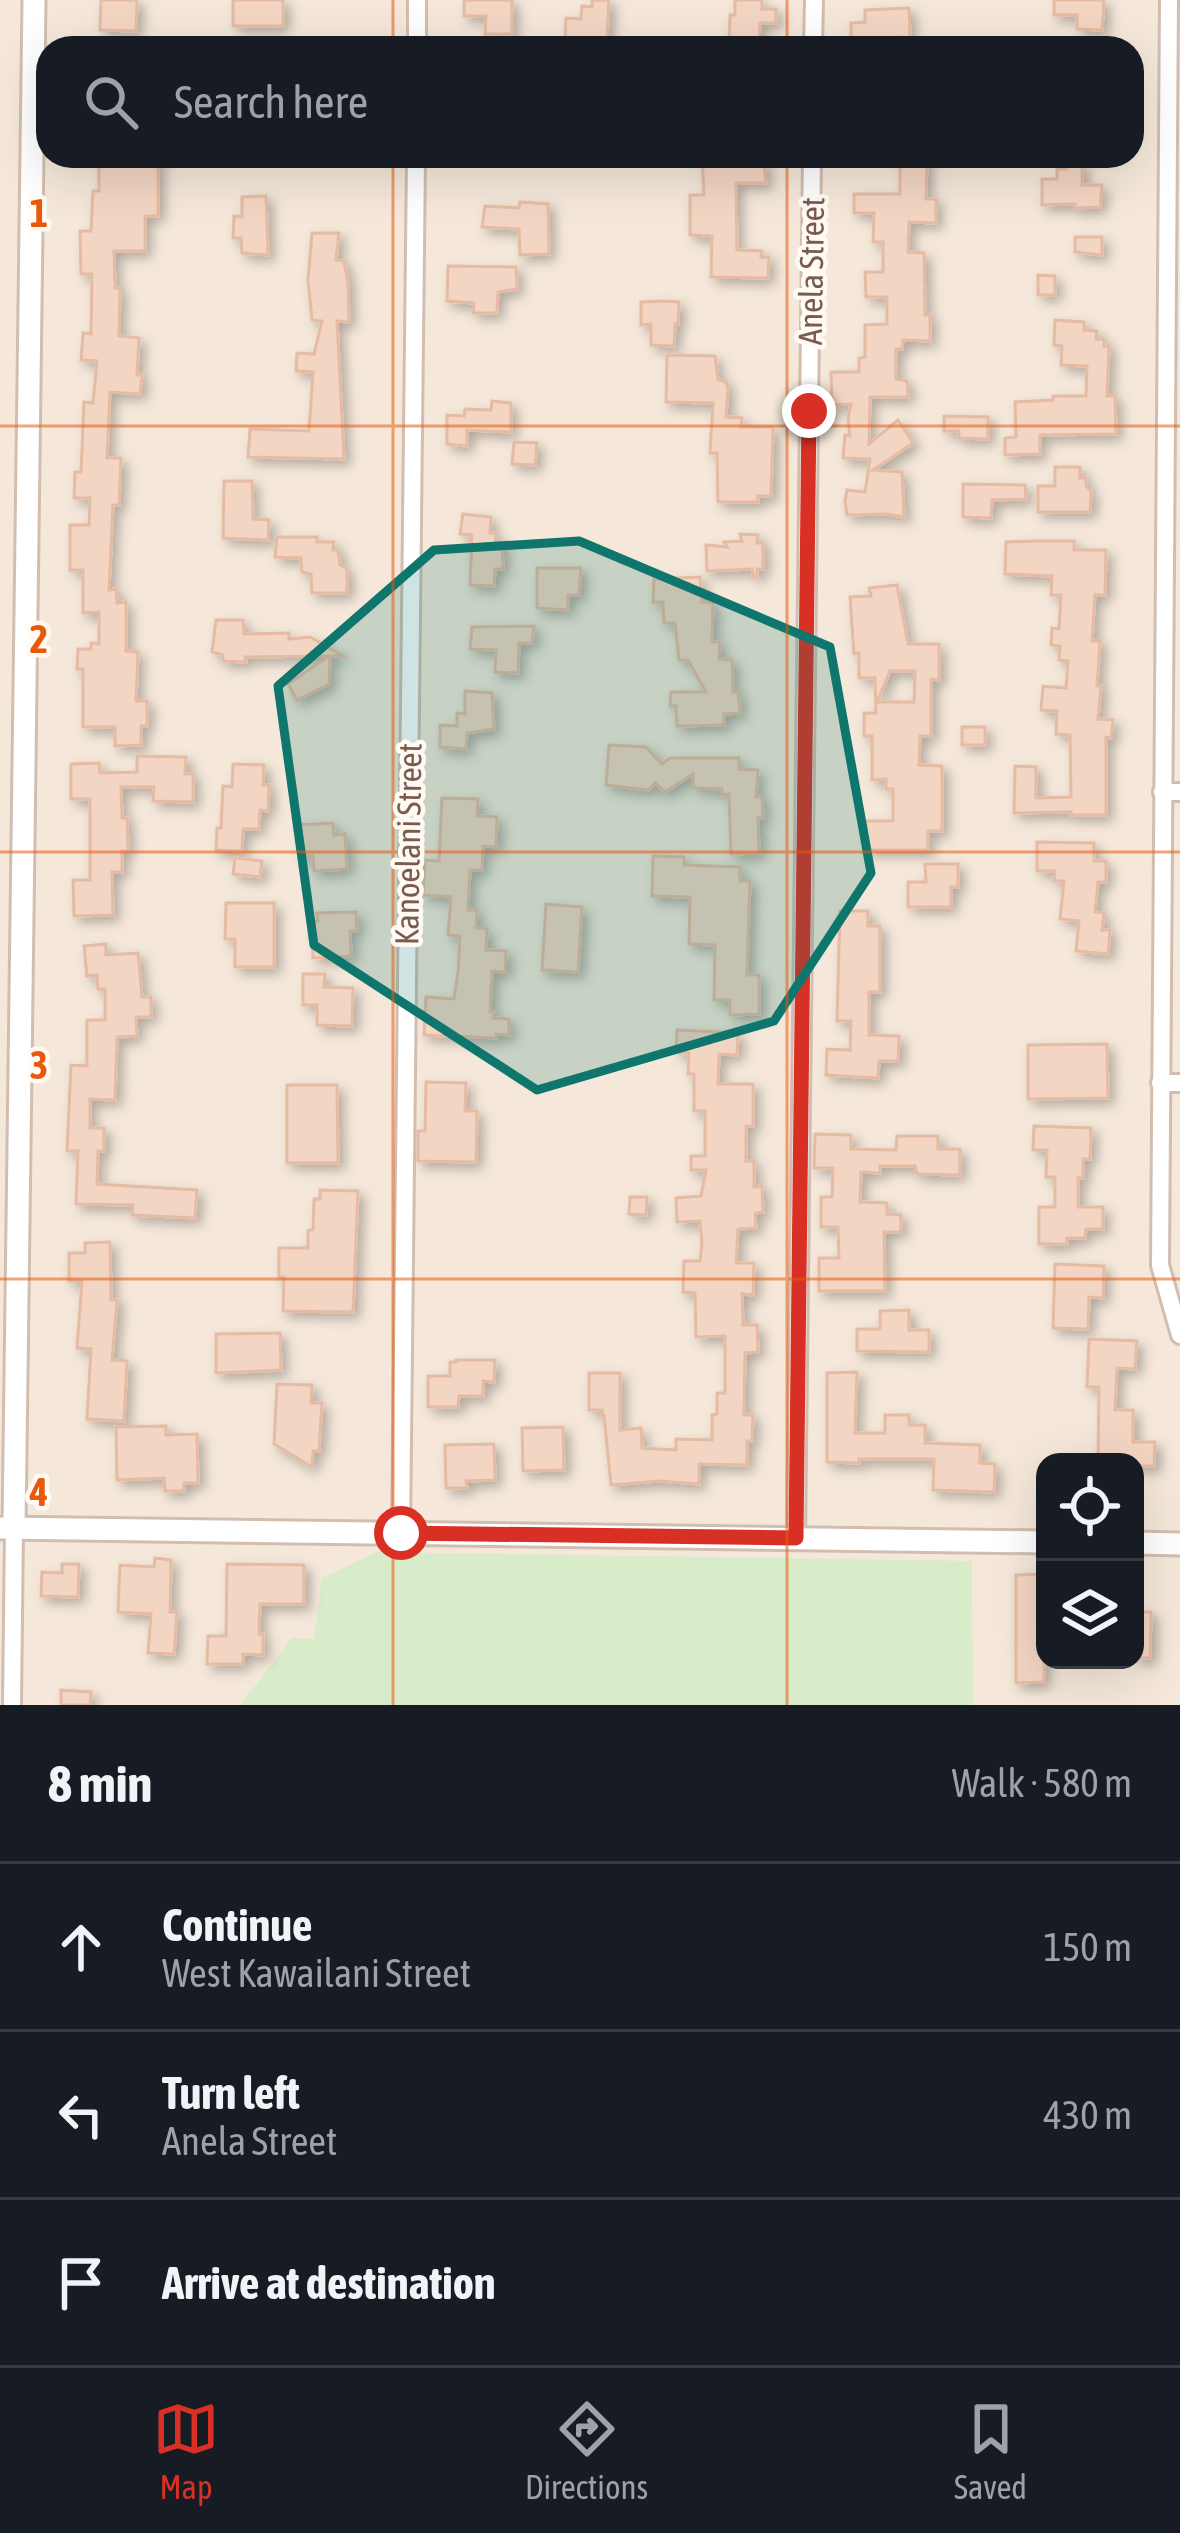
<!DOCTYPE html>
<html lang="en">
<head>
<meta charset="utf-8">
<style>
  :root { --surface:#171b24; --page:#20242c; --text:#f1f3f6; --muted:#9ea1a6; --line:#363941; --accent:#d93025 }
  body { margin:0; font-family:"Asap Condensed",sans-serif; background:var(--page); color:var(--text) }
  .controls { position:absolute; right:36px; bottom:36px; display:grid; overflow:hidden; border-radius:24px; box-shadow:0 12px 48px #0002 }
  .controls button { width:108px; height:108px; display:grid; place-items:center; padding:0; border:0; border-bottom:3px solid var(--line); background:var(--surface); color:var(--text); font:60px sans-serif }
  .stop { position:absolute; width:36px; height:36px; margin:-27px; border:9px solid #d93025; border-radius:50%; background:#fff }
  .stop.end { background:#d93025; border-color:#fff; box-shadow:0 3px 12px #0008 }
  .list { margin:0; padding:0; list-style:none }
  h2 { display:flex; justify-content:space-between; align-items:center; height:156px; margin:0; padding:0 48px; font-size:51px }
  h2 small { font-size:39px; font-weight:400; color:var(--muted) }
  .list li { display:grid; grid-template-columns:78px 1fr auto; gap:36px; align-items:center; box-sizing:border-box; height:168px; padding:0 48px; border-top:3px solid var(--line) }
  .list b { display:block; font-size:45px; white-space:nowrap }
  .list p { margin:0; font-size:39px; white-space:nowrap; color:var(--muted) }
  .list em { font-size:39px; font-style:normal; color:var(--muted) }
  .icon { flex:none; width:66px; height:66px; fill:none; stroke:currentColor; stroke-width:2; stroke-linecap:round; stroke-linejoin:round }
  .map { position:relative; flex:none; width:1180px; height:1705px; overflow:hidden }
  .search { position:absolute; background:var(--surface); box-shadow:0 12px 48px #0002; left:36px; right:36px; top:36px; height:132px; display:flex; align-items:center; gap:30px; box-sizing:border-box; padding:0 42px; border-radius:36px; color:var(--muted); font-size:45px }
  .sheet { height:660px; background:var(--surface) }
  nav { display:flex; justify-content:space-around; align-items:center; box-sizing:border-box; height:168px; border-top:3px solid var(--line); background:var(--surface); font-size:33px; color:var(--muted) }
  nav a { display:grid; justify-items:center; gap:6px }
  nav .on { color:var(--accent) }
  .map>svg:first-child { display:block }
</style>
</head>
<body>
<div class="map">
<svg width="1180" height="1705" viewBox="0 0 1180 1705">
  <defs>
    <filter id="shadow"><feDropShadow dx="5.5" dy="5.5" stdDeviation="6" flood-color="#0004"/></filter>
  </defs>
  <rect width="100%" height="100%" fill="#fdf6ec"/>
  <path fill="#f5e8da" fill-rule="evenodd" d="M0,0H1180V1705H0ZM48,48H1132V156H48ZM1045,1462H1135V1660H1045Z"/>
  <polygon fill="#d8ecc9" points="377,1552 972,1561 973,1705 240,1705 292,1638 314,1639 322,1578"/>
  <g fill="#f3d5c3" stroke="#e6bba3" stroke-width="3" fill-rule="evenodd" filter="url(#shadow)">
    <polygon points="101,0 137,0 136,31 100,30"/>
    <rect x="233" y="0" width="50" height="26"/>
    <polygon points="464,0 512,0 512,34 485,34 486,16 464,16"/>
    <polygon points="592,0 609,0 607,41 565,39 566,18 581,19 582,6 592,7"/>
    <polygon points="735,0 762,0 762,9 776,9 776,23 760,23 759,44 729,44 730,15 735,15"/>
    <polygon points="1054,0 1104,0 1102,30 1077,29 1077,15 1054,15"/>
    <polygon points="909,8 910,37 874,38 875,46 851,46 851,23 865,22 865,10"/>
    <polygon points="99,156 158,156 158,216 145,216 145,251 114,251 115,288 120,288 119,336 139,338 137,375 142,375 140,394 110,392 107,458 121,458 119,505 113,505 109,590 116,589 117,603 126,602 126,651 138,652 136,701 147,701 147,726 141,726 141,745 115,746 115,727 83,727 83,669 77,669 78,649 91,649 91,643 99,644 99,612 83,613 83,570 70,570 70,525 89,525 90,498 74,498 75,472 81,472 84,402 93,403 97,361 81,360 83,333 91,334 92,274 81,274 80,231 91,231 93,191 99,191"/>
    <polygon points="702,156 743,156 744,163 764,162 766,183 736,183 737,250 762,251 761,257 769,257 768,278 711,277 712,236 690,235 690,195 704,195"/>
    <polygon points="900,156 927,156 926,199 936,199 936,223 909,222 908,252 924,253 925,315 930,315 930,341 903,340 902,349 896,349 896,379 907,381 908,397 870,397 869,444 898,420 913,443 873,470 902,472 904,517 887,514 847,515 845,501 847,490 865,492 870,459 843,458 845,435 850,436 848,419 851,404 832,405 831,372 859,372 859,358 865,357 865,325 887,324 887,297 866,297 865,272 883,272 883,242 873,242 874,213 854,213 854,194 900,194"/>
    <polygon points="1082,163 1082,185 1102,185 1100,207 1075,208 1075,204 1042,205 1042,179 1057,179 1057,169 1066,169 1066,164"/>
    <polygon points="266,196 268,255 242,253 241,238 233,238 234,216 242,217 242,197"/>
    <polygon points="520,202 548,204 549,254 520,255 519,229 482,227 485,206 519,208"/>
    <polygon points="312,233 339,233 336,260 344,261 348,284 349,322 337,321 344,459 248,457 250,429 309,431 313,372 296,371 297,353 314,354 322,321 312,320 308,280"/>
    <polygon points="1075,237 1102,237 1102,255 1075,252"/>
    <polygon points="448,266 516,267 517,289 498,292 497,313 473,313 474,303 447,301"/>
    <polygon points="1038,275 1055,276 1055,295 1038,295"/>
    <polygon points="662,301 679,302 678,324 675,324 674,346 651,345 651,324 641,325 641,302"/>
    <polygon points="1055,320 1084,322 1084,330 1097,331 1096,339 1104,339 1104,346 1109,347 1107,396 1115,396 1116,434 1040,435 1040,454 1005,455 1005,438 1016,437 1015,402 1053,400 1053,396 1086,396 1087,366 1061,365 1062,346 1054,345"/>
    <polygon points="667,355 715,356 718,380 725,381 728,387 726,417 742,418 741,427 773,427 771,496 758,496 758,502 718,502 717,453 710,453 713,403 666,402"/>
    <polygon points="492,401 511,403 511,432 467,430 467,446 447,444 447,415 464,416 465,409 491,410"/>
    <polygon points="944,416 988,417 988,439 959,438 959,431 944,431"/>
    <polygon points="514,442 537,443 535,465 512,464"/>
    <polygon points="1055,467 1080,467 1080,478 1086,478 1086,486 1091,491 1090,512 1038,512 1038,486 1055,486"/>
    <polygon points="224,481 252,481 253,519 269,520 268,540 223,538"/>
    <polygon points="963,484 1025,485 1026,499 992,500 991,518 963,517"/>
    <polygon points="463,514 491,517 490,533 496,533 495,544 502,544 503,569 495,569 494,586 470,585 472,535 460,534"/>
    <polygon points="740,534 758,535 757,543 763,543 763,569 757,569 757,577 754,578 752,569 707,571 706,545 727,547 724,542 742,541"/>
    <polygon points="277,537 317,537 317,542 334,542 333,550 338,550 340,565 347,569 347,593 312,593 311,574 302,572 301,558 275,557"/>
    <polygon points="1035,541 1074,541 1074,550 1106,550 1105,595 1095,595 1092,641 1100,641 1097,686 1101,686 1098,719 1113,720 1111,738 1106,737 1106,815 1071,815 1071,812 1014,813 1015,766 1036,767 1036,798 1071,797 1070,735 1056,734 1057,711 1041,710 1043,686 1066,688 1068,661 1059,660 1060,646 1051,645 1052,628 1059,629 1061,595 1051,595 1052,576 1005,574 1006,542"/>
    <polygon points="537,568 581,568 579,595 568,595 568,610 537,608"/>
    <polygon points="700,577 702,602 713,603 712,642 720,642 719,659 732,660 733,692 738,692 740,713 724,714 724,725 677,726 676,706 670,706 671,692 706,692 688,660 679,660 675,623 664,623 663,602 653,602 654,579"/>
    <path d="M897,585L908,644H939V680L931,679V736H920L919,765L942,766V831H928V850H866V821H893V789H886V779L872,780V736H864V713H876L875,678H859V653L854,654L850,597L871,596L869,588ZM890,671H915L914,702H877Z"/>
    <polygon points="216,620 243,620 244,634 289,633 289,639 310,637 343,656 330,656 329,684 297,700 288,684 329,656 245,657 246,662 223,661 223,655 212,652"/>
    <polygon points="534,626 532,643 519,643 518,673 495,672 496,650 470,649 472,627"/>
    <polygon points="465,691 492,693 494,729 467,733 466,749 440,747 440,725 457,726 457,713 465,714"/>
    <rect x="962" y="727" width="23" height="18"/>
    <polygon points="609,745 646,747 662,764 670,758 739,758 739,769 758,770 756,797 762,796 763,818 758,818 759,853 731,854 729,794 722,795 722,789 694,788 693,774 665,792 655,783 649,790 606,785"/>
    <polygon points="137,756 186,757 185,774 193,774 193,802 153,801 154,787 121,787 122,818 127,818 128,851 122,851 122,872 112,872 113,915 74,916 73,880 90,880 90,799 71,799 71,764 99,763 100,773 137,772"/>
    <polygon points="233,764 264,765 263,785 269,785 268,811 260,810 259,829 243,829 242,851 216,850 217,828 221,828 223,786 232,787"/>
    <polygon points="442,798 478,799 477,816 497,817 496,847 483,846 482,870 470,870 468,910 477,910 476,928 487,929 486,950 506,951 505,972 492,971 490,1012 494,1012 493,1018 509,1019 509,1035 496,1034 496,1038 424,1035 426,997 454,999 458,972 460,936 448,935 451,897 423,895 425,860 439,861"/>
    <polygon points="333,823 334,835 345,834 347,869 314,871 313,855 300,856 298,825"/>
    <polygon points="1037,842 1094,843 1094,861 1106,861 1106,882 1098,882 1095,912 1104,913 1102,930 1110,930 1108,954 1076,951 1079,921 1060,919 1064,881 1054,881 1055,871 1037,871"/>
    <polygon points="653,856 684,857 684,865 740,867 740,881 750,881 747,975 759,975 759,1014 730,1015 730,1000 714,1000 715,945 689,944 690,897 652,896"/>
    <polygon points="235,858 262,861 260,877 233,874"/>
    <polygon points="925,864 958,864 958,887 951,887 951,907 908,907 908,882 926,882"/>
    <polygon points="226,903 274,903 274,967 235,967 235,939 225,939"/>
    <polygon points="546,904 582,907 578,972 542,970"/>
    <polygon points="840,911 868,911 868,926 880,926 880,992 869,992 869,1035 899,1036 898,1061 879,1061 878,1078 826,1075 827,1049 850,1050 851,1021 837,1021"/>
    <polygon points="356,912 357,931 350,931 351,956 313,958 312,921 318,921 317,913"/>
    <polygon points="106,944 106,955 138,953 142,997 151,997 151,1017 136,1017 137,1036 117,1037 115,1100 90,1099 90,1128 104,1128 104,1151 98,1151 97,1184 197,1190 195,1218 132,1215 133,1205 76,1204 78,1151 67,1151 71,1065 87,1066 87,1020 105,1020 105,989 98,989 97,975 87,976 84,946"/>
    <polygon points="303,974 325,974 324,987 353,988 352,1026 317,1025 317,1005 303,1005"/>
    <polygon points="677,1030 738,1033 737,1055 719,1054 718,1084 753,1084 753,1126 746,1126 746,1161 754,1161 754,1187 762,1186 763,1212 755,1213 756,1228 738,1229 736,1263 754,1263 753,1295 742,1294 743,1325 757,1325 758,1352 745,1353 744,1415 753,1415 752,1441 747,1441 747,1465 699,1464 699,1484 659,1481 611,1485 604,1415 602,1415 602,1410 589,1410 589,1373 620,1373 620,1430 641,1428 642,1448 676,1450 676,1439 712,1440 712,1415 717,1414 717,1393 725,1393 725,1336 696,1337 695,1293 683,1292 684,1261 700,1261 702,1243 700,1221 677,1222 676,1198 701,1196 706,1170 691,1170 691,1156 705,1156 705,1111 694,1111 694,1074 688,1074 689,1053 676,1052"/>
    <polygon points="1107,1044 1108,1098 1028,1099 1028,1045"/>
    <polygon points="426,1082 466,1083 465,1111 477,1111 476,1162 418,1161 418,1131 425,1131"/>
    <polygon points="287,1085 337,1085 338,1163 287,1163"/>
    <polygon points="1034,1126 1091,1128 1090,1159 1083,1159 1083,1178 1078,1178 1078,1207 1103,1207 1103,1229 1086,1229 1085,1238 1067,1238 1067,1244 1039,1244 1039,1207 1055,1207 1055,1177 1046,1177 1047,1150 1033,1150"/>
    <polygon points="815,1134 851,1135 851,1149 896,1150 897,1136 938,1136 938,1149 960,1149 960,1175 917,1174 915,1166 880,1166 880,1173 861,1172 860,1202 887,1203 887,1214 901,1215 901,1232 884,1232 885,1291 819,1291 819,1258 839,1258 838,1227 821,1227 821,1197 832,1197 833,1168 814,1168"/>
    <polygon points="320,1190 358,1191 353,1312 283,1311 284,1277 279,1277 279,1248 308,1248 308,1231 313,1229 314,1199 320,1199"/>
    <polygon points="630,1197 647,1197 646,1215 629,1214"/>
    <polygon points="110,1242 111,1300 117,1300 112,1360 127,1361 124,1421 87,1419 91,1349 77,1348 82,1281 69,1281 69,1253 85,1253 85,1243"/>
    <polygon points="1055,1264 1104,1266 1103,1298 1089,1297 1088,1329 1053,1328"/>
    <polygon points="909,1310 909,1330 929,1330 929,1352 857,1351 857,1329 880,1329 880,1311"/>
    <polygon points="280,1333 281,1370 216,1373 216,1334"/>
    <polygon points="1089,1339 1137,1341 1135,1369 1117,1368 1115,1410 1133,1410 1133,1442 1155,1442 1154,1466 1135,1466 1135,1462 1098,1462 1099,1387 1087,1387"/>
    <polygon points="456,1360 495,1360 494,1382 483,1381 483,1396 459,1396 458,1407 428,1407 428,1376 450,1376 450,1362 456,1362"/>
    <polygon points="857,1372 855,1433 885,1433 885,1415 909,1415 909,1425 925,1425 925,1443 980,1445 980,1463 995,1464 994,1492 933,1490 934,1459 859,1459 859,1463 827,1462 827,1373"/>
    <polygon points="277,1384 312,1385 311,1403 322,1403 319,1451 313,1451 312,1467 274,1444"/>
    <polygon points="166,1426 166,1435 197,1434 198,1483 184,1483 184,1491 165,1491 164,1478 117,1480 116,1427"/>
    <polygon points="563,1427 564,1470 523,1471 522,1428"/>
    <polygon points="494,1444 495,1480 466,1481 467,1488 446,1488 445,1445"/>
    <polygon points="155,1558 171,1560 170,1612 177,1612 174,1654 148,1653 151,1614 118,1612 120,1565 154,1567"/>
    <polygon points="62,1564 79,1564 78,1597 41,1596 42,1572 62,1573"/>
    <polygon points="227,1564 304,1565 304,1604 260,1604 259,1634 263,1634 263,1655 243,1654 243,1664 207,1664 208,1636 226,1636"/>
    <polygon points="1045,1574 1044,1682 1016,1683 1016,1575"/>
    <polygon points="1135,1612 1151,1612 1150,1658 1135,1658"/>
    <polygon points="61,1690 91,1692 90,1705 61,1705"/>
  </g>
  <g fill="none" stroke-linecap="round" stroke-linejoin="round">
    <g stroke="#d1beb0" stroke-width="22">
      <g id="minor">
        <polyline points="1169,0 1160,1265 1180,1335"/>
        <polyline points="417,48 417,0"/>
        <polyline points="813,48 814,0"/>
        <polyline points="1162,792 1180,792"/>
        <polyline points="1160,1083 1180,1083"/>
        <polyline points="401,1533 416,156"/>
        <polyline points="796,1538 812,156"/>
        <polyline points="12,1705 14,1528"/>
      </g>
    </g>
    <g stroke="#d1beb0" stroke-width="27">
      <g id="tertiary">
        <polyline points="2,1528 1045,1542"/>
        <polyline points="14,1528 34,0"/>
        <polyline points="1135,1543 1180,1544"/>
      </g>
    </g>
    <use href="#minor" stroke="#fff" stroke-width="16"/>
    <use href="#tertiary" stroke="#fff" stroke-width="21"/>
  </g>
  <g fill="none" stroke-linecap="round" stroke-linejoin="round">
    <polyline stroke="#d93025" stroke-width="15" points="401,1533 796,1538 809,411"/>
  </g>
  <path fill="#0f766e" fill-opacity="0.2" stroke="#0f766e" stroke-width="9" stroke-linejoin="round" d="M579,541L830,647L871,873L774,1021L537,1090L314,945L278,686L434,550Z"/>
  <path fill="none" stroke="#e8590c" stroke-width="3" stroke-opacity="0.55" d="M393,0V48M787,0V48M393,156V1705M787,156V1705M0,426H1180M0,852H1180M0,1279H1180"/>
  <g text-anchor="middle" dominant-baseline="central" stroke-width="9" stroke-linejoin="round" paint-order="stroke">
    <g font-size="33" fill="#7a5c4d" stroke="#fffaf3">
      <text transform="translate(811 271) rotate(-89)">Anela Street</text>
      <text transform="translate(408 844) rotate(-89)">Kanoelani Street</text>
    </g>
  </g>
  <g font-size="39" text-anchor="middle" font-weight="bold" fill="#e8590c" stroke="#fffaf3" stroke-width="9" stroke-linejoin="round" paint-order="stroke">
    <text x="39" y="227">1</text>
    <text x="39" y="653">2</text>
    <text x="39" y="1079">3</text>
    <text x="39" y="1506">4</text>
  </g>
</svg>
<div class="controls">
<button><svg class="icon" aria-label="locate" viewBox="0 0 24 24"><circle cx="12" cy="12" r="6"/><path d="M12 2v4M12 18v4M2 12h4M18 12h4"/></svg></button>
<button><svg class="icon" aria-label="layers" viewBox="0 0 24 24"><path d="M12 4l9 5-9 5-9-5zM3 14l9 5 9-5"/></svg></button>
</div>
<div class="stop" style="left:401px;top:1533px"></div>
<div class="stop end" style="left:809px;top:411px"></div>
<div class="search"><svg class="icon" aria-label="search" viewBox="0 0 24 24"><circle cx="10" cy="10" r="6"/><path d="M15 15l6 6"/></svg>Search here</div>
</div>
<section class="sheet">
<h2>8 min<small>Walk · 580 m</small></h2>
<ul class="list">
<li><svg class="icon" aria-label="ahead" viewBox="0 0 24 24"><path d="M12 20V5M6 11l6-6 6 6"/></svg><div><b>Continue</b><p>West Kawailani Street</p></div><em>150 m</em></li>
<li><svg class="icon" aria-label="left" viewBox="0 0 24 24"><path d="M17 20v-9H6M10 6l-5 5 5 5"/></svg><div><b>Turn left</b><p>Anela Street</p></div><em>430 m</em></li>
<li><svg class="icon" aria-label="arrive" viewBox="0 0 24 24"><path d="M6 21V4h12l-3 4 3 4H6"/></svg><div><b>Arrive at destination</b></div></li>
</ul>
</section>
<nav>
<a class="on"><svg class="icon" aria-label="map" viewBox="0 0 24 24"><path d="M3 6l6-2 6 2 6-2v14l-6 2-6-2-6 2zM9 4v14M15 6v14"/></svg>Map</a>
<a><svg class="icon" aria-label="directions" viewBox="0 0 24 24"><path d="M12 3l9 9-9 9-9-9zM9 14v-3h6M13 9l2 2-2 2"/></svg>Directions</a>
<a><svg class="icon" aria-label="saved" viewBox="0 0 24 24"><path d="M7 4h10v16l-5-4-5 4z"/></svg>Saved</a>
</nav>
</body>
</html>
